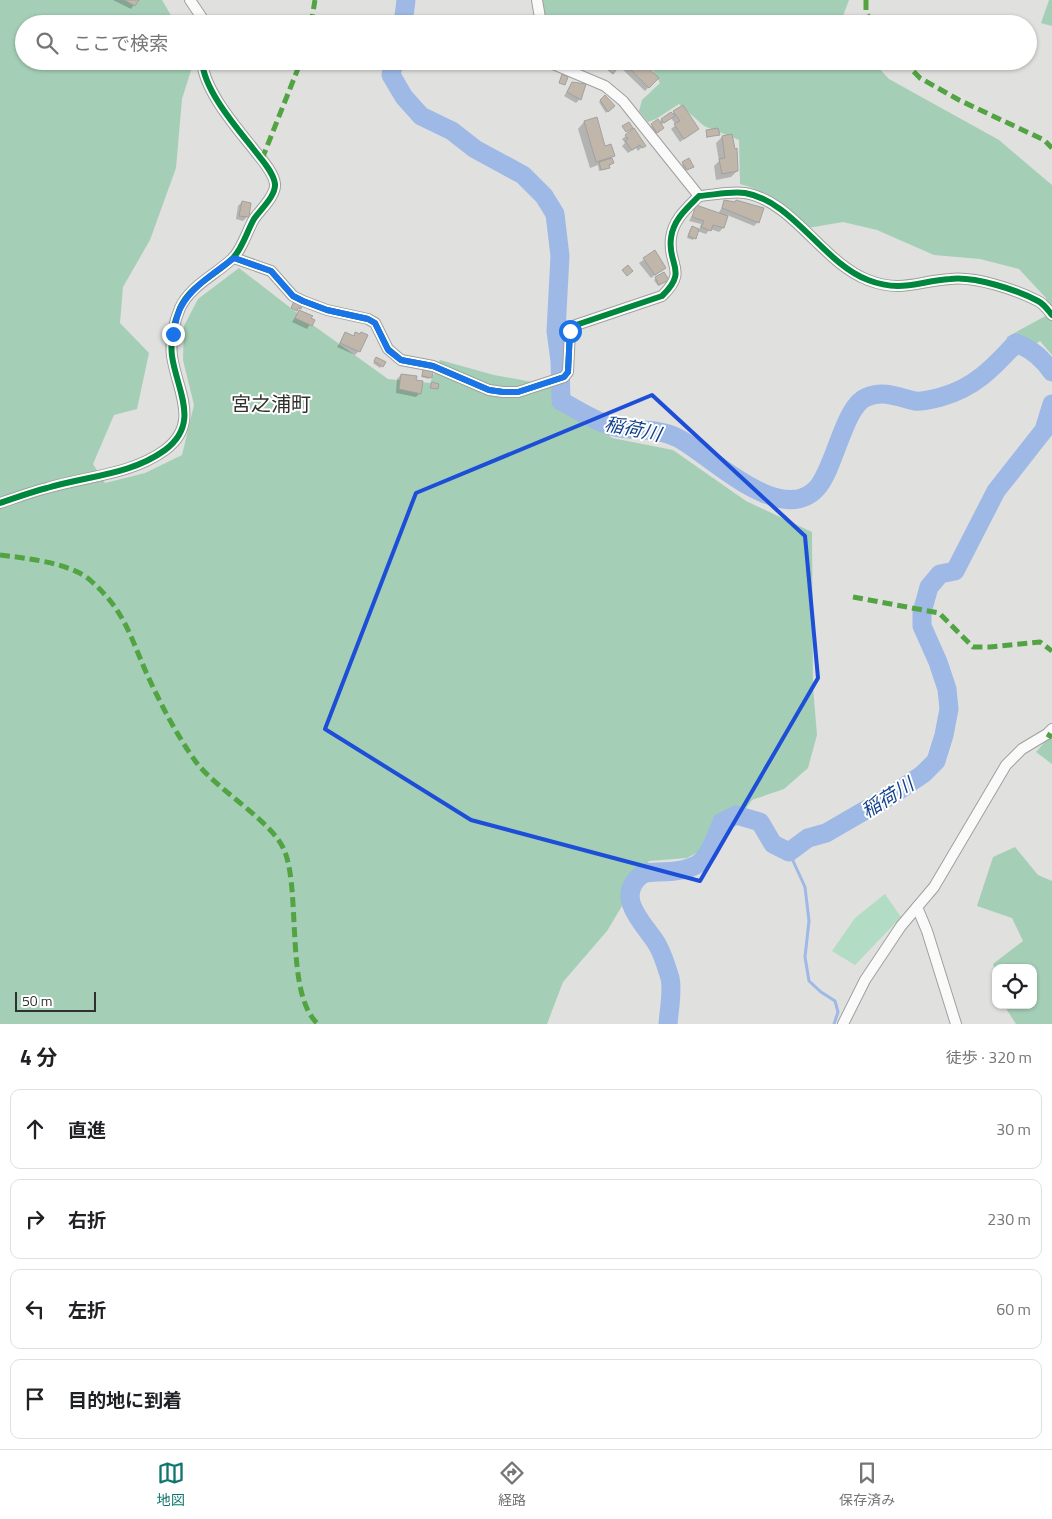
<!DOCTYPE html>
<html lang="ja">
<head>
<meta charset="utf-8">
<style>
  :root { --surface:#fff; --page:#f2f2f2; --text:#202124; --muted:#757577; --line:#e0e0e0; --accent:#0f766e }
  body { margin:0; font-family:"Titillium Web","Noto Sans JP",sans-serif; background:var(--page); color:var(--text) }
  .controls { position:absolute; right:15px; bottom:15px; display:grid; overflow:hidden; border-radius:10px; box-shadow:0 1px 4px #0004 }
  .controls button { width:45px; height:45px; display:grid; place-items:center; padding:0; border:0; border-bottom:1px solid var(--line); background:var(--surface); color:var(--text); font:25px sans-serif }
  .scale { position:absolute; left:15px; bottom:12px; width:81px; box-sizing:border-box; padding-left:5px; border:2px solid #30302f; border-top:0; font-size:14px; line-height:18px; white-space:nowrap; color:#30302f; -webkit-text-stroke:4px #fff; paint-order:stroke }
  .stop { position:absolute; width:15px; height:15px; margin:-11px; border:4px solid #1a73e8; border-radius:50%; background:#fff }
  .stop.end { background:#1a73e8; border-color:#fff; box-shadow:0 1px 5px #0008 }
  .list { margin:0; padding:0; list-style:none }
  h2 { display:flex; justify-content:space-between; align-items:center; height:65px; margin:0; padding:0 20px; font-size:21px }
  h2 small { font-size:16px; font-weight:400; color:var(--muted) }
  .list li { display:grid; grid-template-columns:32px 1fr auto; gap:15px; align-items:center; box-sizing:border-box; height:80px; margin:0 10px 10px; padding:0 10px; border:1px solid var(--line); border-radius:10px }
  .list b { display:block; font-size:19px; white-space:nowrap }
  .list em { font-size:16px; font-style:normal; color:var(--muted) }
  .icon { flex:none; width:28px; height:28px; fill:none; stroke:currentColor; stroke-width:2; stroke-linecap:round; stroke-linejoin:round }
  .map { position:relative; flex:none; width:1052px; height:1024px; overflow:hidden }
  .search { position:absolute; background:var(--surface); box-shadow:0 1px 4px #0004; left:15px; right:15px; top:15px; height:55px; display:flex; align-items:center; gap:12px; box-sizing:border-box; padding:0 18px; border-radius:28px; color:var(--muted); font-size:19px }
  .sheet { height:425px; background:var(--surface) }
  nav { display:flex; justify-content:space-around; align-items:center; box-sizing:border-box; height:70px; border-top:1px solid var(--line); background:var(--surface); font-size:14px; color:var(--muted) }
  nav a { display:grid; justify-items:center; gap:2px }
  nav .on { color:var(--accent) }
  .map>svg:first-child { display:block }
</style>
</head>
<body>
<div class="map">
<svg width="1052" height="1024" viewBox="0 0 1052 1024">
  <rect width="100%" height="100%" fill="#e0e0df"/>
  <polygon fill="#b2dcc3" points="885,894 901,917 855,965 832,951 855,918"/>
  <g fill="#a4cfb6">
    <polygon points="0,0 162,0 176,24 24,24 24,61 194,61 182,99 176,168 150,240 123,287 120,323 149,353 137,409 114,415 93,464 105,483 145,473 182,455 194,405 183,360 184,326 198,299 239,268 310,323 388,379 430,383 440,360 494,375 560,387 612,438 673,450 746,501 812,532 813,687 817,735 808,768 784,789 752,800 726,837 687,858 649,861 607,931 563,982 547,1024 0,1024"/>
    <polygon points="542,0 849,0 840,24 546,24"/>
    <polygon points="1049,0 1052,0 1052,26 1041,23"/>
    <path d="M638,61H872L889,79L999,140L1052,185V355L1040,341L1003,365L1007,337L1051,313L1046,298L1019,269L980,259L934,255L877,230L843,222L808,228C789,209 767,191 740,184L739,140L704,126L679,104L656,119L648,122L639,111L642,100L660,83L653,70Z"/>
    <polygon points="1052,734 1052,764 1036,752"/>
    <polygon points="1015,847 1038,875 1052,881 1052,1024 1016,1024 1005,1007 1033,1005 1033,968 996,968 996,973 993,964 1023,941 1012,918 977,906 993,857"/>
  </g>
  <g fill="#0003">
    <polygon points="113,0 137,0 131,9"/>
    <polygon points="624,61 657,78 645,91 619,66"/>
    <polygon points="572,83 580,99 576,103 564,96"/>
    <polygon points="605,97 613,106 606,113 599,102"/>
    <polygon points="674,112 698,129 680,142 671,129 676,125 671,118 661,125 661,130 655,134 650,127"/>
    <polygon points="584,122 613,156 611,158 612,163 607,169 599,171 598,165 590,168 578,129"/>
    <polygon points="707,132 718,134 706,138"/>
    <polygon points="626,136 644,145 638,151 636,148 628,153 622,146 625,143 622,139"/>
    <polygon points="722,137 737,171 731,177 716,180 714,166 719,161 716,143"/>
    <polygon points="683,163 691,168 685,171 682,164"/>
    <polygon points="242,202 247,217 243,221 236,219 238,206"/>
    <polygon points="725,202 758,222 754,226 727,215 723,228 719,232 710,229 706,234 697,231 693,240 687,238 690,229 699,230 701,224 689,221 697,207 718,214"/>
    <polygon points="655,252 665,268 651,278 639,263"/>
    <polygon points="657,277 666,282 658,286 654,280"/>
    <polygon points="299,311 313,320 307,329 292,322"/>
    <polygon points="345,334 352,337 356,334 359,351 355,355 337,347"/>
    <polygon points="375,360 384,362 380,368 373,363"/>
    <polygon points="424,371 430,377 429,379 421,377"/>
    <polygon points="401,375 420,393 416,397 396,393 397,379"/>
  </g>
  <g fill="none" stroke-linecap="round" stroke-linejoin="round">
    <polyline stroke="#9eb9e5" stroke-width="3" points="789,852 805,887 809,921 805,957 809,981 821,992 835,1001 838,1012 834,1024"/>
    <g stroke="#9eb9e5" stroke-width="19">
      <polyline points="403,24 406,0"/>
      <path d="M394,61L391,75L404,97L421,116L452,131L475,149L523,175L544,196L555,214L560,256L556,331L560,361L561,401C578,410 595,422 615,427C636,432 656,427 678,438C709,454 781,528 817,488C835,468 844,405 867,397C884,390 898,397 915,401C922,402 933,399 941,397C974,388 993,368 1016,343C1032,349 1043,359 1052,372"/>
      <path d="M668,1024C669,1010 673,991 670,978C667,968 663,955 658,946C648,927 613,899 640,876C645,872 652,872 658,872C704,871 706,861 722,822L736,815L760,822L773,844L789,852L808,838L826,833L895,793L923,774L936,761L944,735L949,709L947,689L938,662L922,626V612L929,587L940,574L955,571L996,491L1044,430L1052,404"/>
    </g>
  </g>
  <g fill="#c0b6a9" stroke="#a1a1a0">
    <polygon points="124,0 139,0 135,6"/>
    <polygon points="622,61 641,61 659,78 649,88"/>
    <polygon points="611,64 617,69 613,74 607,69"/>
    <polygon points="562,74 568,77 565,85 559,83"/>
    <polygon points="572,82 586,84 581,100 567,92"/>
    <polygon points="605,95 615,106 608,112 600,100"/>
    <polygon points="683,105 699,129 684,139 674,124 680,121 673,111"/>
    <polygon points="671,112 675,116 664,123 661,119"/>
    <polygon points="597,117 605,146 611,144 615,156 596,162 584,121"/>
    <polygon points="658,119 664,128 657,133 651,124"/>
    <polygon points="629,122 633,128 626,132 622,126"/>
    <polygon points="634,128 646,146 642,148 640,145 632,150 625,141 628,139 625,135"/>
    <polygon points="718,128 720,135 707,137 706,130"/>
    <polygon points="732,134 735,149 737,148 738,171 722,174 719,159 725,158 722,136"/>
    <polygon points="612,158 614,163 609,165 610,168 601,170 599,162"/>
    <polygon points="689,158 694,167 687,170 682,162"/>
    <polygon points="724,200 735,202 736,200 764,208 759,223 722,208"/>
    <polygon points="242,201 251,203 249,217 239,216"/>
    <polygon points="696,205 728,216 724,228 713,225 711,231 701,227 704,221 692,217"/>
    <polygon points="692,226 699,229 696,239 688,236"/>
    <polygon points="655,250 666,268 655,275 643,258"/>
    <polygon points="628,265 633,271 627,276 622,270"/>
    <polygon points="664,272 669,280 659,285 655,277"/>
    <polygon points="294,301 302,305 301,309 298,308 297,311 291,308"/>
    <polygon points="299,310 313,316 311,318 315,320 312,326 295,318"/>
    <polygon points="345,332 354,336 355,332 360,334 361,332 368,335 360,352 340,343"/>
    <polygon points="376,357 386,362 383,367 374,361"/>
    <polygon points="423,369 433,371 432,378 422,376"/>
    <polygon points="401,374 417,376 416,380 423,381 421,394 399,389"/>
    <polygon points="432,382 439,384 438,389 430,388"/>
  </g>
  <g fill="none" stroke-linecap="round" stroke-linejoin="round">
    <g stroke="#a0a09f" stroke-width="12">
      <g id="minor">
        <polyline points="190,0 206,24"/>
        <polyline points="537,0 541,24"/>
        <polyline points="551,61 553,64 605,86 623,101 699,196"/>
        <path d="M234,258L271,271L293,296L303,301L327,310L368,319L375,323L388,349L401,360L433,366L489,390L503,392H518L564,377L568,372L570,331L576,325L662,296C689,270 667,265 671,238C673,220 687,208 699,196C714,195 730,191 745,193C793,201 823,263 868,280C901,293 919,281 950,279C975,276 1017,290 1038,301C1044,304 1048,310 1052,315"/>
        <path d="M0,503C15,498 31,492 47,488C86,476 131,475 165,450C201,423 177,391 172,356C170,341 174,322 180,308C190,286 215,275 232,259C242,250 247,231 254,219C260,210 276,196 275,184C274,173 262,160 255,151C237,128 204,91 202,61"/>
        <polyline points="917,907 927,931 956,1024"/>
        <polyline points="843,1024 865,980 901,926 934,887 1006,765 1022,749 1047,734 1052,729"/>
      </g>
    </g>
    <use href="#minor" stroke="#fafafa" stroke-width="10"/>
    <g stroke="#52a443" stroke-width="5" stroke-dasharray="10 5" stroke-linecap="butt">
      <polyline points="866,0 866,12 872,24"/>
      <polyline points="311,24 315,0"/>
      <polyline points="903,61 920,78 959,100 1044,140 1052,148"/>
      <polyline points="262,159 301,61"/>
      <path d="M0,555C25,558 71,563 90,580C124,610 129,633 146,672C160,703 176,734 196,762C218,791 274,822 285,852C301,895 285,995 318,1024"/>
      <polyline points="853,597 939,613 973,647 990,647 1040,642 1052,651"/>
      <polyline points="1047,734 1052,737"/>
    </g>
    <g stroke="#fff" stroke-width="9">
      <g id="cycleway">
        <path d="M234,258L271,271L293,296L303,301L327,310L368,319L375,323L388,349L401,360L433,366L489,390L503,392H518L564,377L568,372L570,331L576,325L662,296C689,270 667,265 671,238C673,220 687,208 699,196C714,195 730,191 745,193C793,201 823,263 868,280C901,293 919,281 950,279C975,276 1017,290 1038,301C1044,304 1048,310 1052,315"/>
        <path d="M0,503C15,498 31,492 47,488C86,476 131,475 165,450C201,423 177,391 172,356C170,341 174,322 180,308C190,286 215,275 232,259C242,250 247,231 254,219C260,210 276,196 275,184C274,173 262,160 255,151C237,128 204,91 202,61"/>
      </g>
    </g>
    <use href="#cycleway" stroke="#00873e" stroke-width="6"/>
  </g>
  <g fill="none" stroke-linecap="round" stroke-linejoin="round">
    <path stroke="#1a73e8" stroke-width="6" d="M173,334C175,325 177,314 181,307C192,286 216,272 234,258L271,271L293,296L303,301L327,310L368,319L375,323L388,350L401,360L433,366L489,390L503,392H518L564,377L568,372L570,331"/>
  </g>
  <path fill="none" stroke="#1d4ed8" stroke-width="4" stroke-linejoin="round" d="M652,395L805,536L818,678L700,881L471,820L325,729L416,493Z"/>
  <g text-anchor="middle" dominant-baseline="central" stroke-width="4" stroke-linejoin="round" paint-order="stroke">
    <g font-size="19" font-style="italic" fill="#14438d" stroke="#fff">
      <text transform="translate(633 428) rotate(12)">稲荷川</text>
      <text transform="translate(887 797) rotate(-32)">稲荷川</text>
    </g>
    <g font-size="20" fill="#30302f" stroke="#fff">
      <text x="271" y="403">宮之浦町</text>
    </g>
  </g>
</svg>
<div class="controls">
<button><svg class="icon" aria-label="locate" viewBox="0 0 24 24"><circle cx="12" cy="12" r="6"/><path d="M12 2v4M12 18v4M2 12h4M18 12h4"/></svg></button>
</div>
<div class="scale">50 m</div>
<div class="stop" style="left:570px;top:331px"></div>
<div class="stop end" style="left:173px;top:334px"></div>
<div class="search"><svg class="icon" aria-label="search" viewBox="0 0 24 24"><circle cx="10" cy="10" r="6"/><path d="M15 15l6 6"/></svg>ここで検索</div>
</div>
<section class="sheet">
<h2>4 分<small>徒歩 · 320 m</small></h2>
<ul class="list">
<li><svg class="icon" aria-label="ahead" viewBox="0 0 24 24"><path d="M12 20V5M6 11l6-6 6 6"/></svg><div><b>直進</b></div><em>30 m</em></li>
<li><svg class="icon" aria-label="right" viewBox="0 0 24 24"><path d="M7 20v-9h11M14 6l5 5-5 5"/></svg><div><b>右折</b></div><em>230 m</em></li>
<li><svg class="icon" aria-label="left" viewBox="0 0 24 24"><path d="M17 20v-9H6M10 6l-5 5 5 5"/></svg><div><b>左折</b></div><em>60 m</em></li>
<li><svg class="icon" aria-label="arrive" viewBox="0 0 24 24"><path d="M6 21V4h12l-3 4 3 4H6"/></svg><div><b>目的地に到着</b></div></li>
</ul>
</section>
<nav>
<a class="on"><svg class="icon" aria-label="map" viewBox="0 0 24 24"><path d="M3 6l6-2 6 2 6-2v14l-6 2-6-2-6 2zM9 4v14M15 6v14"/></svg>地図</a>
<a><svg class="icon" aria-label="directions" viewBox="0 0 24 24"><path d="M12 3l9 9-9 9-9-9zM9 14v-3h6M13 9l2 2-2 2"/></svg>経路</a>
<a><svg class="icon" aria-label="saved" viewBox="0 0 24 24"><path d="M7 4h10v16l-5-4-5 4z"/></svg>保存済み</a>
</nav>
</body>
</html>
